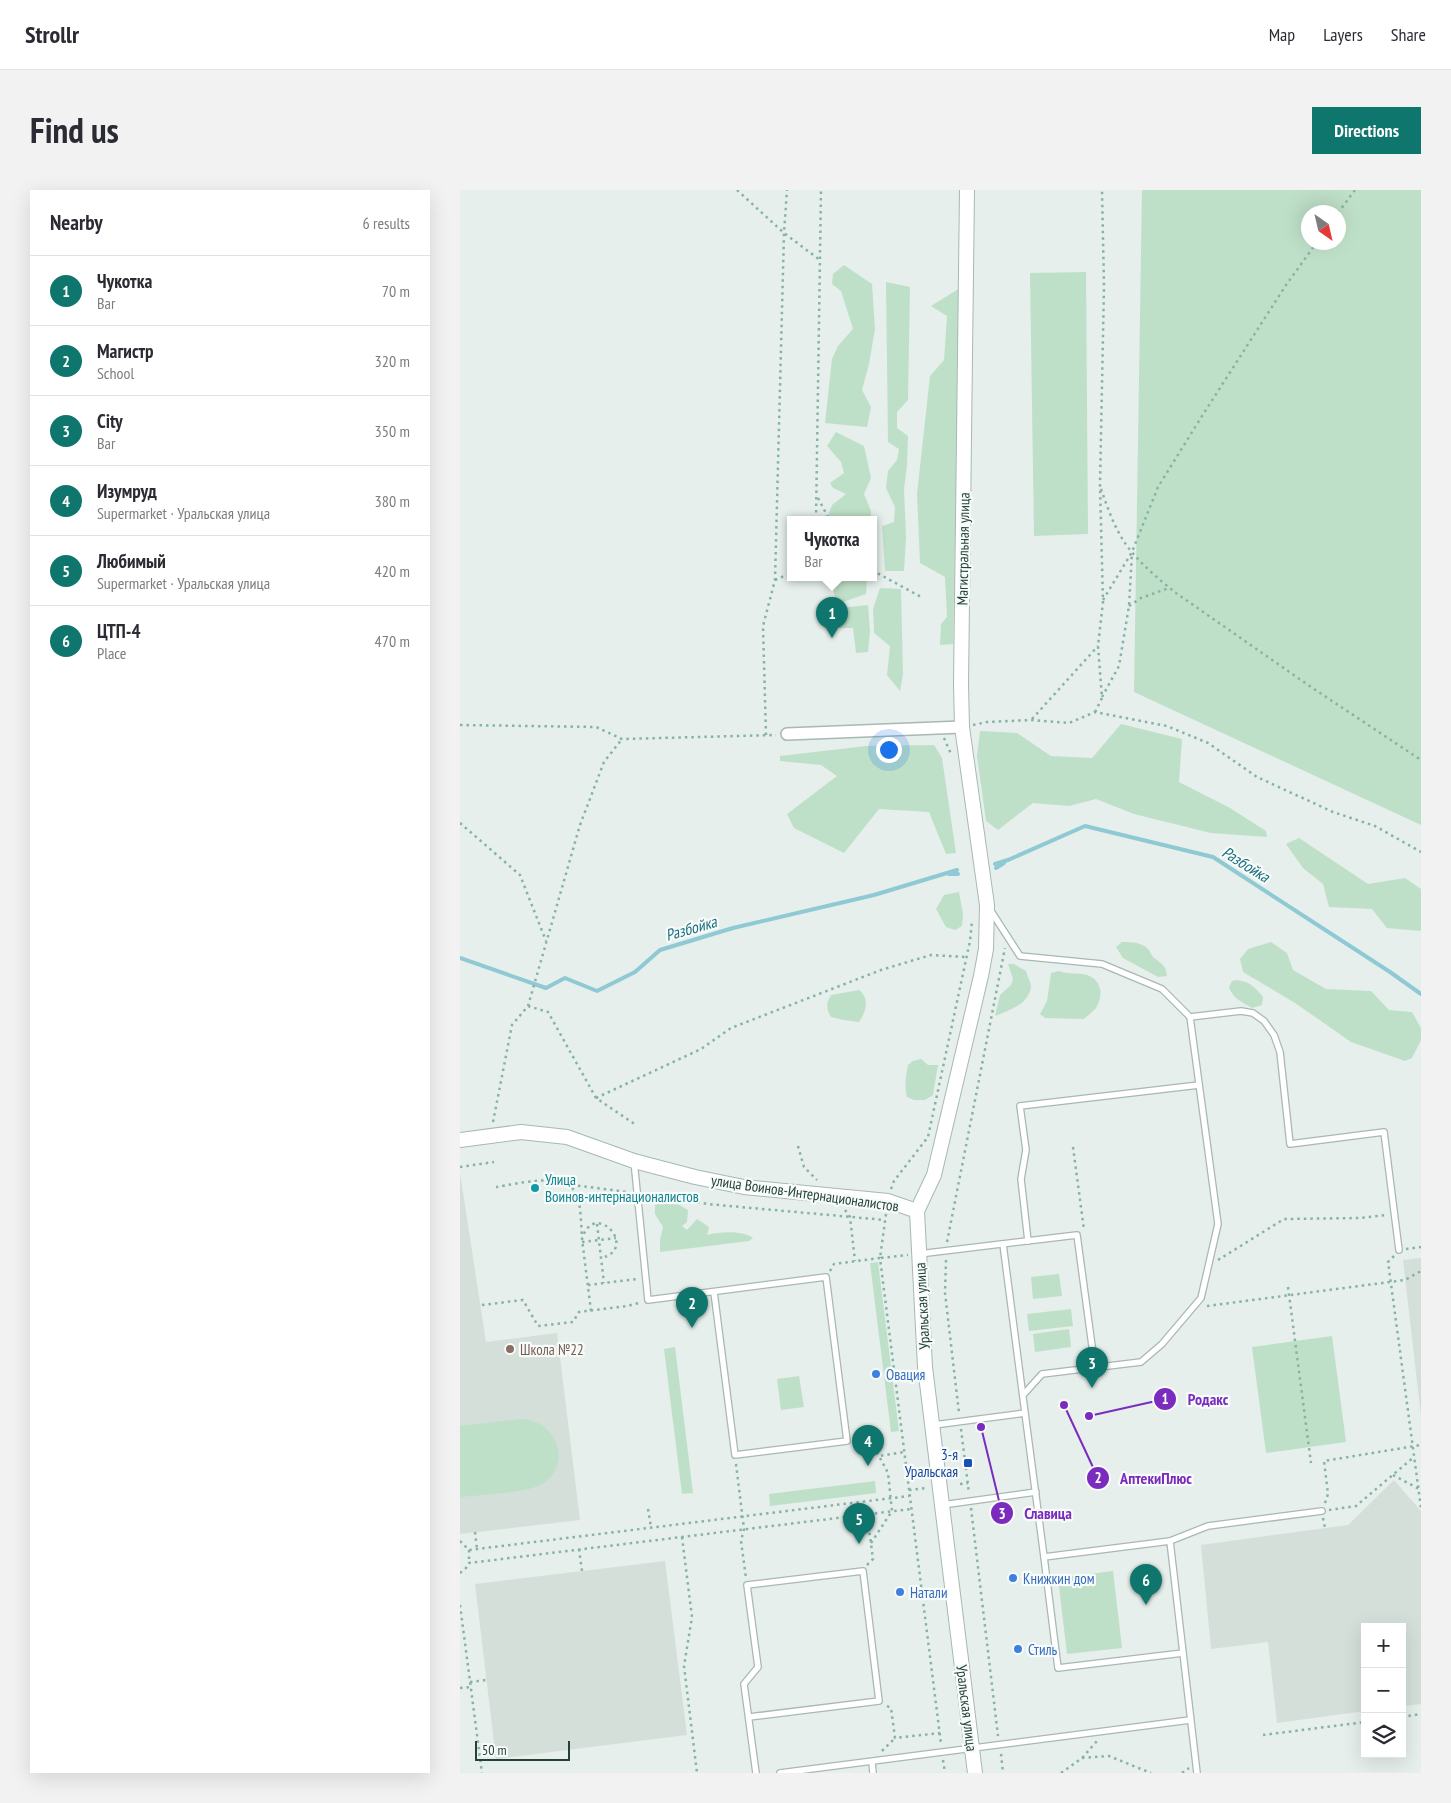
<!DOCTYPE html>
<html lang="en">
<head>
<meta charset="utf-8">
<style>
  :root { --surface:#fff; --page:#f2f2f3; --text:#2b2b33; --muted:#7c7c81; --line:#e1e1e2; --accent:#0f766e }
  body { margin:0; font-family:"PT Sans Narrow",sans-serif; background:var(--page); color:var(--text) }
  .controls { position:absolute; right:15px; bottom:15px; display:grid; overflow:hidden; border-radius:0px; box-shadow:0 5px 20px #0002 }
  .controls button { width:45px; height:45px; display:grid; place-items:center; padding:0; border:0; border-bottom:1px solid var(--line); background:var(--surface); color:var(--text); font:25px sans-serif }
  .compass { position:absolute; left:841px; top:15px; width:45px; height:45px; border-radius:50%; background:var(--surface); box-shadow:0 5px 20px #0002; rotate:146deg }
  .scale { position:absolute; left:15px; bottom:12px; width:95px; box-sizing:border-box; padding-left:5px; border:2px solid #24423a; border-top:0; font-size:14px; line-height:18px; white-space:nowrap; color:#24423a; -webkit-text-stroke:4px #f7fbf9; paint-order:stroke }
  .you { position:absolute; left:428px; top:559px; width:18px; height:18px; margin:-12px; border:4px solid #fff; border-radius:50%; background:#1a73e8; box-shadow:0 0 0 8px #1a73e833 }
  .badge { display:grid; place-items:center; width:32px; height:32px; border-radius:50%; background:var(--accent); color:#fff; font-size:16px; font-weight:700 }
  .pin { position:absolute; translate:-50% -41px; filter:drop-shadow(0 1px 2px #0008) }
  .pin::after { content:''; position:absolute; top:26px; width:18px; height:15px; background:inherit; clip-path:polygon(0 0,100% 0,50% 100%) }
  .popup { position:absolute; left:327px; top:326px; width:90px; height:65px; box-sizing:border-box; display:grid; place-content:center; border-radius:0px; background:var(--surface); filter:drop-shadow(0 1px 4px #0005); font-size:16px; white-space:nowrap; color:var(--muted) }
  .popup b { font-size:19px; color:var(--text) }
  .popup::after { content:''; position:absolute; left:50%; top:100%; margin-left:-10px; border:10px solid transparent; border-top-color:var(--surface) }
  .list { margin:0; padding:0; list-style:none }
  h2 { display:flex; justify-content:space-between; align-items:center; height:65px; margin:0; padding:0 20px; font-size:21px }
  h2 small { font-size:16px; font-weight:400; color:var(--muted) }
  .list li { display:grid; grid-template-columns:32px 1fr auto; gap:15px; align-items:center; box-sizing:border-box; height:70px; padding:0 20px; border-top:1px solid var(--line) }
  .list b { display:block; font-size:19px; white-space:nowrap }
  .list p { margin:0; font-size:16px; white-space:nowrap; color:var(--muted) }
  .list em { font-size:16px; font-style:normal; color:var(--muted) }
  .icon { flex:none; width:28px; height:28px; fill:none; stroke:currentColor; stroke-width:2; stroke-linecap:round; stroke-linejoin:round }
  .map { position:relative; flex:none; width:961px; height:1583px; overflow:hidden; border-radius:0px }
  header { display:flex; align-items:center; gap:30px; box-sizing:border-box; height:70px; padding:0 25px; background:var(--surface); border-bottom:1px solid var(--line) }
  header strong { font-size:24px }
  nav { display:flex; gap:28px; margin-inline-start:auto; font-size:18px }
  .intro { display:flex; align-items:center; justify-content:space-between; box-sizing:border-box; height:120px; padding:0 30px }
  h1 { margin:0; font-size:35px }
  .button { padding:12px 22px; border-radius:0px; background:var(--accent); color:#fff; font-size:18px; font-weight:700 }
  main { display:flex; gap:30px; padding:0 30px }
  aside { flex:1; background:var(--surface); border-radius:0px; box-shadow:0 5px 20px #0002 }
  .map>svg:first-child { display:block }
</style>
</head>
<body>
<header>
<strong>Strollr</strong>
<nav><a>Map</a><a>Layers</a><a>Share</a></nav>
</header>
<div class="intro"><h1>Find us</h1><a class="button">Directions</a></div>
<main>
<aside>
<h2>Nearby<small>6 results</small></h2>
<ul class="list">
<li><span class="badge">1</span><div><b>Чукотка</b><p>Bar</p></div><em>70 m</em></li>
<li><span class="badge">2</span><div><b>Магистр</b><p>School</p></div><em>320 m</em></li>
<li><span class="badge">3</span><div><b>City</b><p>Bar</p></div><em>350 m</em></li>
<li><span class="badge">4</span><div><b>Изумруд</b><p>Supermarket · Уральская улица</p></div><em>380 m</em></li>
<li><span class="badge">5</span><div><b>Любимый</b><p>Supermarket · Уральская улица</p></div><em>420 m</em></li>
<li><span class="badge">6</span><div><b>ЦТП-4</b><p>Place</p></div><em>470 m</em></li>
</ul>
</aside>
<div class="map">
<svg width="961" height="1583" viewBox="0 0 961 1583">
  <rect width="100%" height="100%" fill="#e6efeb"/>
  <g fill="#d4dfda">
    <polygon points="0,983 26,1152 97,1143 120,1330 0,1344"/>
    <polygon points="961,1068 961,1226 943,1070"/>
    <polygon points="934,1290 961,1321 961,1514 942,1516 942,1437 905,1437 905,1521 817,1533 808,1452 751,1459 741,1355 888,1335"/>
    <polygon points="205,1371 227,1545 36,1569 15,1394"/>
  </g>
  <g fill="#bfe0c8" fill-rule="evenodd">
    <path d="M682,0H961V635L674,502ZM848,22H878V52H848Z"/>
    <polygon points="384,75 412,94 415,139 409,174 402,200 411,217 407,237 365,233 372,169 378,156 393,139 381,101 372,94 373,84"/>
    <polygon points="626,82 628,344 574,346 570,83"/>
    <polygon points="426,92 450,97 448,210 437,222 437,238 448,246 447,276 444,299 446,347 444,381 425,381 422,336 434,332 435,317 426,298 428,281 437,270 439,259 428,252"/>
    <polygon points="500,98 493,454 480,455 481,434 487,427 485,387 460,373 457,304 470,186 484,170 487,126 471,116"/>
    <polygon points="376,242 404,256 411,288 404,304 411,321 410,329 367,329 372,315 386,304 373,298 370,293 384,283 381,272 367,256"/>
    <polygon points="379,387 407,387 406,404 377,414 371,393"/>
    <polygon points="420,398 441,399 443,484 440,501 427,485 430,456 414,443 413,419"/>
    <polygon points="408,415 410,441 408,462 396,463 393,438 365,438 366,429 377,425 380,418"/>
    <polygon points="661,534 722,549 719,592 770,618 806,641 807,647 751,643 674,624 636,609 609,616 573,613 538,640 526,631 517,566 520,541 557,543 591,566 632,568"/>
    <polygon points="474,555 482,568 496,663 486,664 469,622 419,619 384,663 334,638 327,624 377,586 361,575 320,571 320,566 406,556"/>
    <polygon points="839,648 908,694 945,688 961,699 961,741 927,738 912,719 869,717 863,694 843,678 826,654"/>
    <polygon points="499,702 503,724 502,736 495,740 486,737 476,719 484,705"/>
    <path d="M662,752C672,752 682,752 689,760C690,762 692,766 693,767C701,774 706,774 707,786L698,787L663,768L656,757Z"/>
    <polygon points="811,752 827,763 833,780 866,799 911,801 929,820 952,822 961,838 961,850 952,868 945,871 891,852 835,813 783,782 780,769 788,759"/>
    <path d="M548,774H554L566,781C567,786 571,792 571,796C570,814 548,821 535,826L540,805L551,795L553,789Z"/>
    <path d="M599,781C607,784 613,783 622,784C639,786 645,801 637,816C635,821 628,825 624,829L585,828L580,824L587,811L591,783Z"/>
    <path d="M777,790C790,792 795,797 803,807L802,815L792,818C782,812 772,808 769,797L772,791Z"/>
    <path d="M399,800C410,809 406,822 399,832L384,830L371,827C366,819 366,813 371,805Z"/>
    <path d="M461,869L468,875H478L473,905L465,910H454L447,907C444,896 446,886 448,875L453,871Z"/>
    <path d="M209,1009L228,1020L227,1032L222,1036L227,1040L237,1029L249,1037L247,1045C260,1042 281,1040 293,1048L289,1051L200,1062V1050L203,1037L195,1024V1015Z"/>
    <polygon points="418,1072 439,1241 431,1242 410,1073"/>
    <polygon points="599,1084 602,1106 573,1109 571,1087"/>
    <polygon points="611,1119 613,1136 569,1141 567,1124"/>
    <polygon points="609,1139 611,1157 575,1162 573,1144"/>
    <polygon points="872,1146 886,1252 806,1263 792,1157"/>
    <polygon points="215,1157 233,1303 222,1304 204,1159"/>
    <polygon points="339,1186 344,1217 321,1220 317,1189"/>
    <path d="M60,1229C97,1229 115,1276 80,1295C65,1303 19,1305 0,1307V1236Z"/>
    <polygon points="415,1291 416,1303 310,1316 309,1304"/>
    <polygon points="653,1381 662,1458 607,1464 598,1388"/>
  </g>
  <g fill="none" stroke-linecap="round" stroke-linejoin="round">
    <g stroke="#8ec9d4" stroke-width="4">
      <polyline points="535,674 548,670 625,636 753,667 930,782 961,804"/>
      <polyline points="536,678 544,673"/>
      <polyline points="489,684 498,684"/>
      <polyline points="0,768 86,798 105,788 137,801 175,782 200,760 273,738 414,705 497,680"/>
    </g>
    <g stroke="#a8b8b2" stroke-width="8">
      <g id="service">
        <polyline points="531,721 560,766 642,774 702,799 730,827 758,1034 741,1108 702,1154 681,1172 582,1184 564,1204"/>
        <polyline points="730,827 781,821 793,823 804,831 814,845 820,862 830,954 924,942 939,1060"/>
        <polyline points="174,971 188,1110 366,1087 387,1251 275,1265 254,1102"/>
        <polyline points="568,1051 561,989 566,960 560,916 739,895"/>
        <polyline points="543,1054 565,1223"/>
        <polyline points="459,1064 617,1045 635,1178"/>
        <polyline points="474,1235 565,1223 584,1367 710,1351 737,1583"/>
        <polyline points="482,1315 576,1302"/>
        <polyline points="710,1351 748,1336 862,1321"/>
        <polyline points="584,1367 598,1478 723,1463"/>
        <polyline points="289,1527 419,1511 403,1381 287,1395 298,1477 284,1494 296,1583"/>
        <polyline points="412,1572 413,1583"/>
        <polyline points="320,1583 730,1530"/>
      </g>
    </g>
    <g stroke="#a8b8b2" stroke-width="14">
      <polyline id="minor" points="327,544 502,537"/>
    </g>
    <g stroke="#a8b8b2" stroke-width="16">
      <g id="tertiary">
        <polyline points="507,0 501,494 502,537 527,715 526,759 521,786 474,985 457,1021 465,1177 515,1583"/>
        <polyline points="0,950 61,942 107,947 174,971 235,987 284,997 428,1011 457,1021"/>
      </g>
    </g>
    <g stroke="#86b3a5" stroke-width="2.5" stroke-dasharray="2.5 4" stroke-linecap="butt">
      <polyline points="277,0 324,43 360,70"/>
      <polyline points="878,23 895,0"/>
      <path d="M641,299C647,316 653,334 663,350C675,369 698,389 716,403L851,497L961,570"/>
      <polyline points="358,308 369,329"/>
      <polyline points="356,329 361,0"/>
      <polyline points="413,379 419,384 463,408"/>
      <polyline points="315,390 331,383"/>
      <polyline points="643,410 672,362 698,297 742,226 826,95 857,52"/>
      <polyline points="669,416 681,408 709,398"/>
      <polyline points="642,507 659,476 669,416 672,363"/>
      <polyline points="635,522 642,508 638,456 643,412 640,295 644,96 642,0"/>
      <polyline points="572,529 638,456"/>
      <polyline points="0,535 136,537 162,549 316,545"/>
      <polyline points="513,535 527,532 571,530 609,533 635,522 707,536 748,553 797,587 873,622 915,636 961,662"/>
      <polyline points="306,545 303,436 315,390 324,43 327,0"/>
      <polyline points="484,548 491,564"/>
      <polyline points="0,633 60,685 86,751"/>
      <polyline points="68,816 88,822 136,908 176,935"/>
      <polyline points="136,908 241,859 271,838 421,780 471,765 506,767"/>
      <polyline points="33,932 52,835 68,816 120,635 144,572 162,549"/>
      <polyline points="338,956 344,977 357,990"/>
      <polyline points="613,957 624,1040"/>
      <polyline points="0,977 34,972"/>
      <polyline points="105,994 168,1002"/>
      <path d="M36,997C58,994 110,979 118,1008C121,1020 121,1034 122,1047"/>
      <polyline points="431,999 434,991 468,947 510,751 512,731"/>
      <polyline points="186,1004 218,1008 247,1014 425,1030"/>
      <polyline points="385,1020 390,1027 395,1071"/>
      <polyline points="426,1024 420,1068 448,1065"/>
      <polyline points="137,1034 144,1093"/>
      <polyline points="122,1052 156,1048"/>
      <polyline points="487,1052 545,758"/>
      <polyline points="946,1059 961,1057"/>
      <polyline points="934,1066 928,1072 929,1079 961,1318"/>
      <polyline points="486,1070 485,1103 499,1223"/>
      <polyline points="758,1070 824,1029 900,1028 926,1025"/>
      <polyline points="370,1081 374,1074 420,1068 481,1554"/>
      <polyline points="128,1095 177,1089"/>
      <polyline points="828,1097 851,1273"/>
      <polyline points="22,1115 63,1110 78,1136 113,1132 119,1122 167,1116 179,1113"/>
      <polyline points="747,1116 945,1090 961,1081"/>
      <path d="M131,1121L122,1049C134,1008 180,1059 141,1068"/>
      <polyline points="501,1239 509,1303"/>
      <polyline points="395,1255 401,1257 414,1256 419,1266 445,1262"/>
      <polyline points="276,1274 284,1339 281,1351 286,1388"/>
      <polyline points="933,1285 961,1300"/>
      <polyline points="500,1294 508,1293"/>
      <polyline points="449,1300 467,1298"/>
      <polyline points="865,1313 868,1304 864,1271 961,1255"/>
      <polyline points="511,1318 538,1546"/>
      <polyline points="188,1319 191,1337"/>
      <polyline points="869,1320 896,1316 954,1267"/>
      <polyline points="863,1328 865,1338"/>
      <polyline points="15,1342 17,1359"/>
      <polyline points="222,1347 232,1427 224,1476 237,1583"/>
      <polyline points="0,1351 9,1360 449,1306"/>
      <polyline points="411,1353 432,1321 428,1283 419,1266"/>
      <polyline points="119,1359 122,1381"/>
      <polyline points="9,1360 9,1373"/>
      <polyline points="407,1375 413,1369 407,1324"/>
      <polyline points="0,1383 6,1378 9,1373 451,1319"/>
      <polyline points="0,1415 22,1583"/>
      <polyline points="10,1492 26,1490"/>
      <polyline points="0,1498 11,1497"/>
      <polyline points="427,1516 431,1518 435,1548 480,1543"/>
      <polyline points="942,1527 961,1524"/>
      <polyline points="803,1545 905,1532"/>
      <polyline points="422,1561 435,1548"/>
      <polyline points="541,1564 543,1583"/>
      <polyline points="622,1568 649,1566 691,1583"/>
      <polyline points="483,1570 485,1583"/>
      <polyline points="601,1583 622,1568 637,1551"/>
      <polyline points="722,1583 729,1578"/>
    </g>
    <use href="#service" stroke="#fff" stroke-width="5.5"/>
    <use href="#minor" stroke="#fff" stroke-width="11"/>
    <use href="#tertiary" stroke="#fff" stroke-width="14"/>
  </g>
  <circle fill="#0f9aa8" stroke="#f7fbf9" stroke-width="2" cx="75" cy="998" r="5"/>
  <circle fill="#8d6e63" stroke="#f7fbf9" stroke-width="2" cx="50" cy="1159" r="5"/>
  <g fill="#3f7fe0" stroke="#f7fbf9" stroke-width="2">
    <circle cx="416" cy="1184" r="5"/>
    <circle cx="553" cy="1388" r="5"/>
    <circle cx="440" cy="1402" r="5"/>
    <circle cx="558" cy="1459" r="5"/>
  </g>
  <rect fill="#1a4fb4" stroke="#f7fbf9" stroke-width="2" x="503" y="1268" width="10" height="10" rx="2.5"/>
  <g text-anchor="middle" dominant-baseline="central" stroke-width="4.5" stroke-linejoin="round" paint-order="stroke">
    <g font-size="15" fill="#24423a" stroke="#f7fbf9">
      <text transform="translate(503 359) rotate(-89)">Магистральная улица</text>
      <text transform="translate(345 1003) rotate(8)">улица Воинов-Интернационалистов</text>
      <text transform="translate(462 1116) rotate(-93)">Уральская улица</text>
      <text transform="translate(507 1518) rotate(83)">Уральская улица</text>
    </g>
    <g font-size="15" fill="#0d838f" stroke="#f7fbf9" text-anchor="start">
      <text x="85" y="989">Улица<tspan x="85" dy="17">Воинов-интернационалистов</tspan></text>
    </g>
    <g font-size="15" fill="#785e54" stroke="#f7fbf9" text-anchor="start">
      <text x="60" y="1159">Школа №22</text>
    </g>
    <g font-size="15" fill="#366cbe" stroke="#f7fbf9" text-anchor="start">
      <text x="426" y="1184">Овация</text>
      <text x="563" y="1388">Книжкин дом</text>
      <text x="450" y="1402">Натали</text>
      <text x="568" y="1459">Стиль</text>
    </g>
    <g font-size="15" fill="#164399" stroke="#f7fbf9" text-anchor="end">
      <text x="498" y="1264">3-я<tspan x="498" dy="17">Уральская</tspan></text>
    </g>
    <g font-size="16" font-style="italic" fill="#1c6f80" stroke="#f7fbf9">
      <text transform="translate(786 674) rotate(32)">Разбойка</text>
      <text transform="translate(231 738) rotate(-16)">Разбойка</text>
    </g>
  </g>
  <path fill="none" stroke="#7b2cbf" stroke-width="2" d="M629 1226L705 1209M604 1215L638 1288M521 1237L542 1323"/>
  <g fill="#7b2cbf" stroke="#f7fbf9" stroke-width="2">
    <circle cx="629" cy="1226" r="5"/>
    <circle cx="604" cy="1215" r="5"/>
    <circle cx="521" cy="1237" r="5"/>
    <circle cx="705" cy="1209" r="12"/>
    <circle cx="638" cy="1288" r="12"/>
    <circle cx="542" cy="1323" r="12"/>
  </g>
  <g font-size="15" text-anchor="middle" font-weight="bold" fill="#fff">
    <text x="705" y="1214">1</text>
    <text x="638" y="1293">2</text>
    <text x="542" y="1329">3</text>
  </g>
  <g font-size="16" text-anchor="middle" font-weight="bold" fill="#7b2cbf" stroke="#f7fbf9" stroke-width="4.5" stroke-linejoin="round" paint-order="stroke">
    <text x="748" y="1215">Родакс</text>
    <text x="696" y="1294">АптекиПлюс</text>
    <text x="588" y="1329">Славица</text>
  </g>
</svg>
<div class="controls">
<button>+</button>
<button>−</button>
<button><svg class="icon" aria-label="layers" viewBox="0 0 24 24"><path d="M12 4l9 5-9 5-9-5zM3 14l9 5 9-5"/></svg></button>
</div>
<svg class="compass" viewBox="-18 -18 36 36"><path d="M0-13l5 13h-10z" fill="#e53935"/><path d="M0 13l5-13h-10z" fill="#7c7c81"/></svg>
<div class="scale">50 m</div>
<div class="you"></div>
<div class="pin badge" style="left:372px;top:448px">1</div>
<div class="popup"><b>Чукотка</b>Bar</div>
<div class="pin badge" style="left:232px;top:1138px">2</div>
<div class="pin badge" style="left:632px;top:1198px">3</div>
<div class="pin badge" style="left:408px;top:1276px">4</div>
<div class="pin badge" style="left:399px;top:1354px">5</div>
<div class="pin badge" style="left:686px;top:1415px">6</div>
</div>
</main>
</body>
</html>
